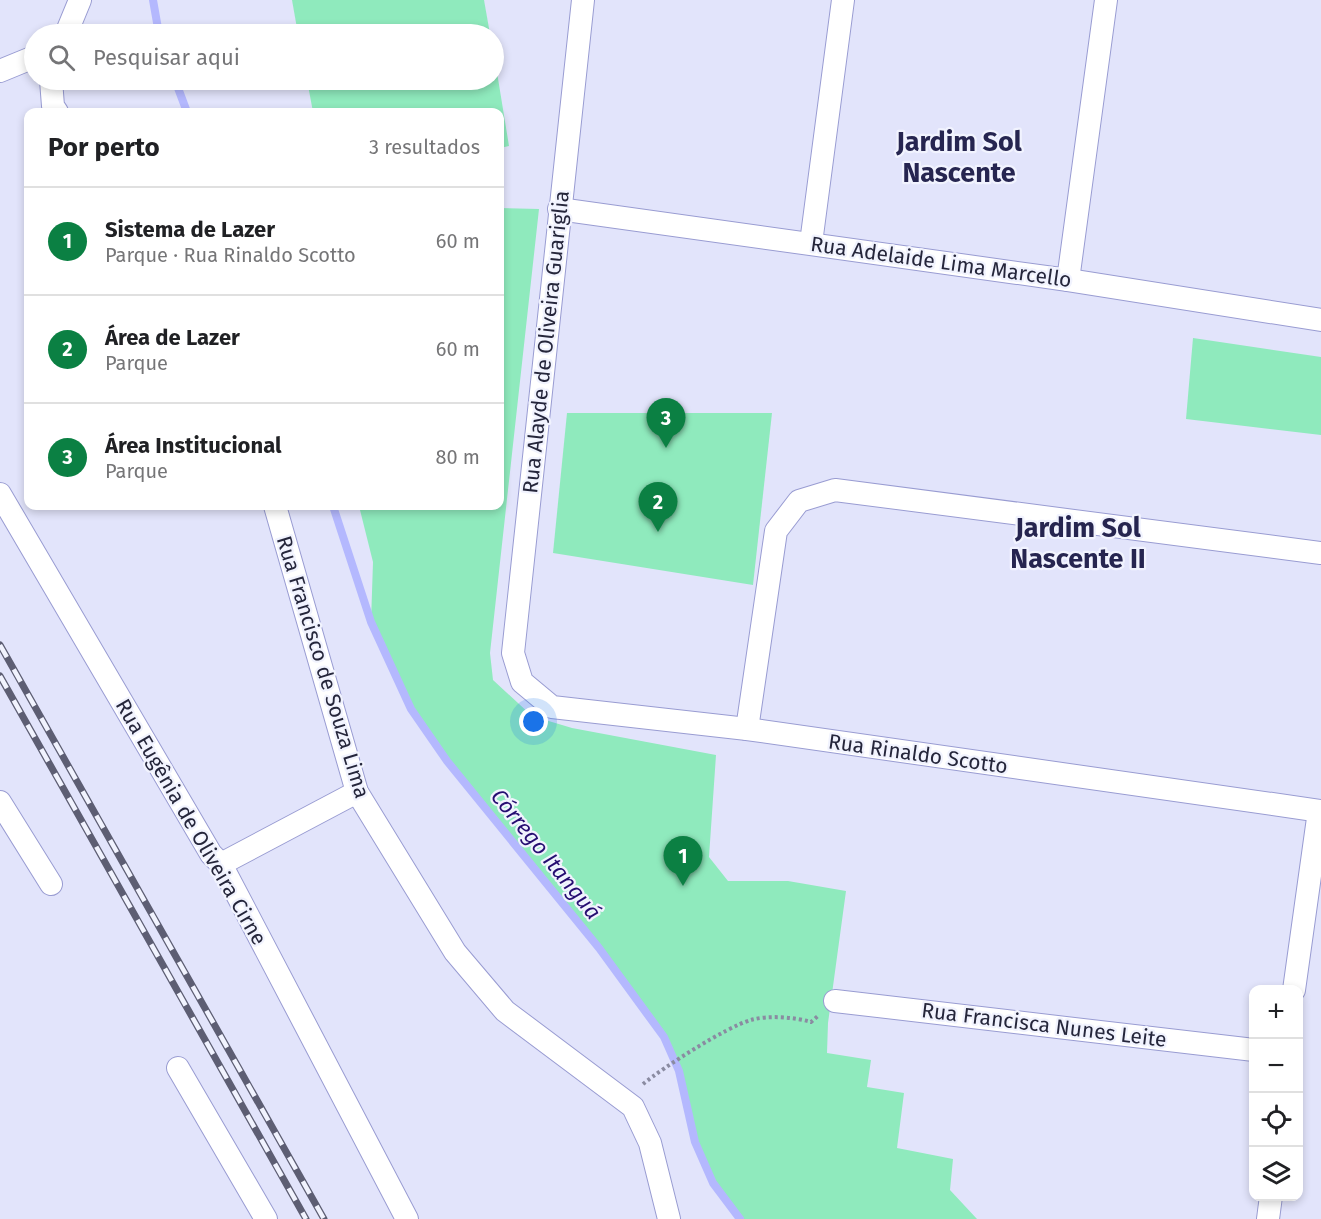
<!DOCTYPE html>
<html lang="pt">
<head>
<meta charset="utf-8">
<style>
  :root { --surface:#fff; --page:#f6f6f6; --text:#202124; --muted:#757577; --line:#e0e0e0; --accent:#0b8043 }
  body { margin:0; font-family:"Fira Sans",sans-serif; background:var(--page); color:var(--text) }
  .controls { position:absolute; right:18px; bottom:18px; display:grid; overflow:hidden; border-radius:12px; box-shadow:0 3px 9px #0003 }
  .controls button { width:54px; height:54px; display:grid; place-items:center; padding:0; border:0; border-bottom:2px solid var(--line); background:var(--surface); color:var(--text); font:30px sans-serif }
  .you { position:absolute; left:534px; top:722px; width:21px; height:21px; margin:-15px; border:4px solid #fff; border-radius:50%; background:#1a73e8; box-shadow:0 0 0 9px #1a73e833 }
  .badge { display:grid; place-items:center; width:39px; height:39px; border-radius:50%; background:var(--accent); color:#fff; font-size:20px; font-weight:700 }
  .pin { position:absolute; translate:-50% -50px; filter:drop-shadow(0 2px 3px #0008) }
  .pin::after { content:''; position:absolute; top:32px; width:21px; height:18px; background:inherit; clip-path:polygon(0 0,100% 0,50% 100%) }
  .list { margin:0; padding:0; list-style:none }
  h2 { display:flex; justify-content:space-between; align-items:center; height:78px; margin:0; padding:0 24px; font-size:26px }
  h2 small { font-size:20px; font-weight:400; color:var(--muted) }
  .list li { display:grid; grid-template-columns:39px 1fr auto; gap:18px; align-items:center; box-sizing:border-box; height:108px; padding:0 24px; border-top:2px solid var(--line) }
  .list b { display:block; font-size:22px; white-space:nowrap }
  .list p { margin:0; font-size:20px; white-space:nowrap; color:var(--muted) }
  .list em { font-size:20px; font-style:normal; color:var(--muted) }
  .icon { flex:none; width:33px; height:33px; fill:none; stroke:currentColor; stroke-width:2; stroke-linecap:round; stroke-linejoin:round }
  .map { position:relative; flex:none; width:1321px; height:1219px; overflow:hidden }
  .search { position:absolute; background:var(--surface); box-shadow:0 3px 9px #0003; left:24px; top:24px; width:480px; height:66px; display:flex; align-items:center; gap:15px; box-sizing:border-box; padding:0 21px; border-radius:33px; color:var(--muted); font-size:22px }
  .panel { position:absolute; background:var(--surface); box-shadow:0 3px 9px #0003; left:24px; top:108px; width:480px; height:402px; border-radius:12px }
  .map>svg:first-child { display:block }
</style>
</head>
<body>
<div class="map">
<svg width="1321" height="1219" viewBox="0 0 1321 1219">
  <rect width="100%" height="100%" fill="#e2e4fb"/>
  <g fill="#8feabd">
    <polygon points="292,0 484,0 490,34 298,34"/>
    <polygon points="494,54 509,146 500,148 500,112 313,112 307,80 494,80"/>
    <polygon points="500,208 539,209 490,653 493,680 532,716 572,728 716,755 709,857 728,881 788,881 846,891 828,1023 827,1053 871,1060 867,1087 904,1093 897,1148 953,1159 950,1190 977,1219 740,1219 713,1183 695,1142 679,1071 664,1037 599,948 447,761 411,709 371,622 373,562 359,506 500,506"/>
    <polygon points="1193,338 1321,357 1321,435 1186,419"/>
    <polygon points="567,413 772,413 753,585 553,553"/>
  </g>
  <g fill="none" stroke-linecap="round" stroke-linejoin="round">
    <g stroke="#b4b8fe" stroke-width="8">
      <polyline points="153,0 159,34"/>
      <polyline points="175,80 187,112"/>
      <polyline points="333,506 371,622 411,709 447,761 599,948 664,1037 679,1071 695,1142 713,1183 740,1219"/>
    </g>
    <g stroke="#999cd2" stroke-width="24">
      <g id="minor">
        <polyline points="583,0 513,653 522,682 552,707 747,729 1321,811"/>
        <polyline points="66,34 80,0"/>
        <polyline points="0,71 34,57"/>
        <polyline points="51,80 53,106 57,112"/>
        <polyline points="559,209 1068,280 1321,320"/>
        <polyline points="811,243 843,0"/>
        <polyline points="1068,280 1106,0"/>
        <polyline points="0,494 211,854 221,864 407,1219"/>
        <polyline points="275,506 357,792 455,952 505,1011 633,1107 650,1143 669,1219"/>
        <polyline points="747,729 776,531 799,501 835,490 1321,553"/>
        <polyline points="0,802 51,884"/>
        <polyline points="221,864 357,792"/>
        <polyline points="1294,990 1319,811"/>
        <polyline points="835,1001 1254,1050"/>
        <polyline points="178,1068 266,1219"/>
        <polyline points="1268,1219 1271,1196"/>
      </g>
    </g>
    <path stroke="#8a8ba1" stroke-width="4" stroke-dasharray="3 3" stroke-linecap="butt" d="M643,1084C664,1067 726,1027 751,1020C768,1015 794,1017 811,1022L819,1015"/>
    <use href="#minor" stroke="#fff" stroke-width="22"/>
    <g stroke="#5d5e73" stroke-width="7">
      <g id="rail">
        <polyline points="0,645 324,1219"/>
        <polyline points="0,676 306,1219"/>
      </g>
    </g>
    <use href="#rail" stroke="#f1f3fe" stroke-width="4.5" stroke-dasharray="14" stroke-linecap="butt"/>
  </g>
  <g text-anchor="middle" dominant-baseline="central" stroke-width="4.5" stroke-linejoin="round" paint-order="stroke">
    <g font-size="21" fill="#25263b" stroke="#f1f3fe">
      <text transform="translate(941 262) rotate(8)">Rua Adelaide Lima Marcello</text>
      <text transform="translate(546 342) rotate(-84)">Rua Alayde de Oliveira Guariglia</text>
      <text transform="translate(323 667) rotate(73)">Rua Francisco de Souza Lima</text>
      <text transform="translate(918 754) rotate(8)">Rua Rinaldo Scotto</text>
      <text transform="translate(191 822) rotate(60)">Rua Eugênia de Oliveira Cirne</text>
      <text transform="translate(1044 1025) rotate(7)">Rua Francisca Nunes Leite</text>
    </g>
    <g font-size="22" font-style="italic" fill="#250d71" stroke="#f1f3fe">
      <text transform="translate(546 854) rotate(51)">Córrego Itanguá</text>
    </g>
    <g font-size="27" font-weight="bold" fill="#262550" stroke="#f1f3fe">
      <text x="959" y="142">Jardim Sol<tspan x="959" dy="31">Nascente</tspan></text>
      <text x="1078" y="528">Jardim Sol<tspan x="1078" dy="31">Nascente II</tspan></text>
    </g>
  </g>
</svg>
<div class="controls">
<button>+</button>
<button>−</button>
<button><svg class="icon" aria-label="locate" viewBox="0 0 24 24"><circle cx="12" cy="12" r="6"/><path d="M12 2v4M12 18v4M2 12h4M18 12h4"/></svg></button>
<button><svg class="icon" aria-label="layers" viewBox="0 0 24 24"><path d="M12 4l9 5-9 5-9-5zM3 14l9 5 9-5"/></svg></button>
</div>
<div class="you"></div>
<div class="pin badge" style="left:683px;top:886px">1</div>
<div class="pin badge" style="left:658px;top:532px">2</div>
<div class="pin badge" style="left:666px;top:448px">3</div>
<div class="search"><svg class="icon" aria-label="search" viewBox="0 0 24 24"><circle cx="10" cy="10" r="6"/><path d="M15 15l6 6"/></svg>Pesquisar aqui</div>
<section class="panel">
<h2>Por perto<small>3 resultados</small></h2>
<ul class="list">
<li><span class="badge">1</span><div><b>Sistema de Lazer</b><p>Parque · Rua Rinaldo Scotto</p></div><em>60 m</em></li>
<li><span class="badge">2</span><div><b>Área de Lazer</b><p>Parque</p></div><em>60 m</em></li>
<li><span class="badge">3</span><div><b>Área Institucional</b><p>Parque</p></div><em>80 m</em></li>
</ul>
</section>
</div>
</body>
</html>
